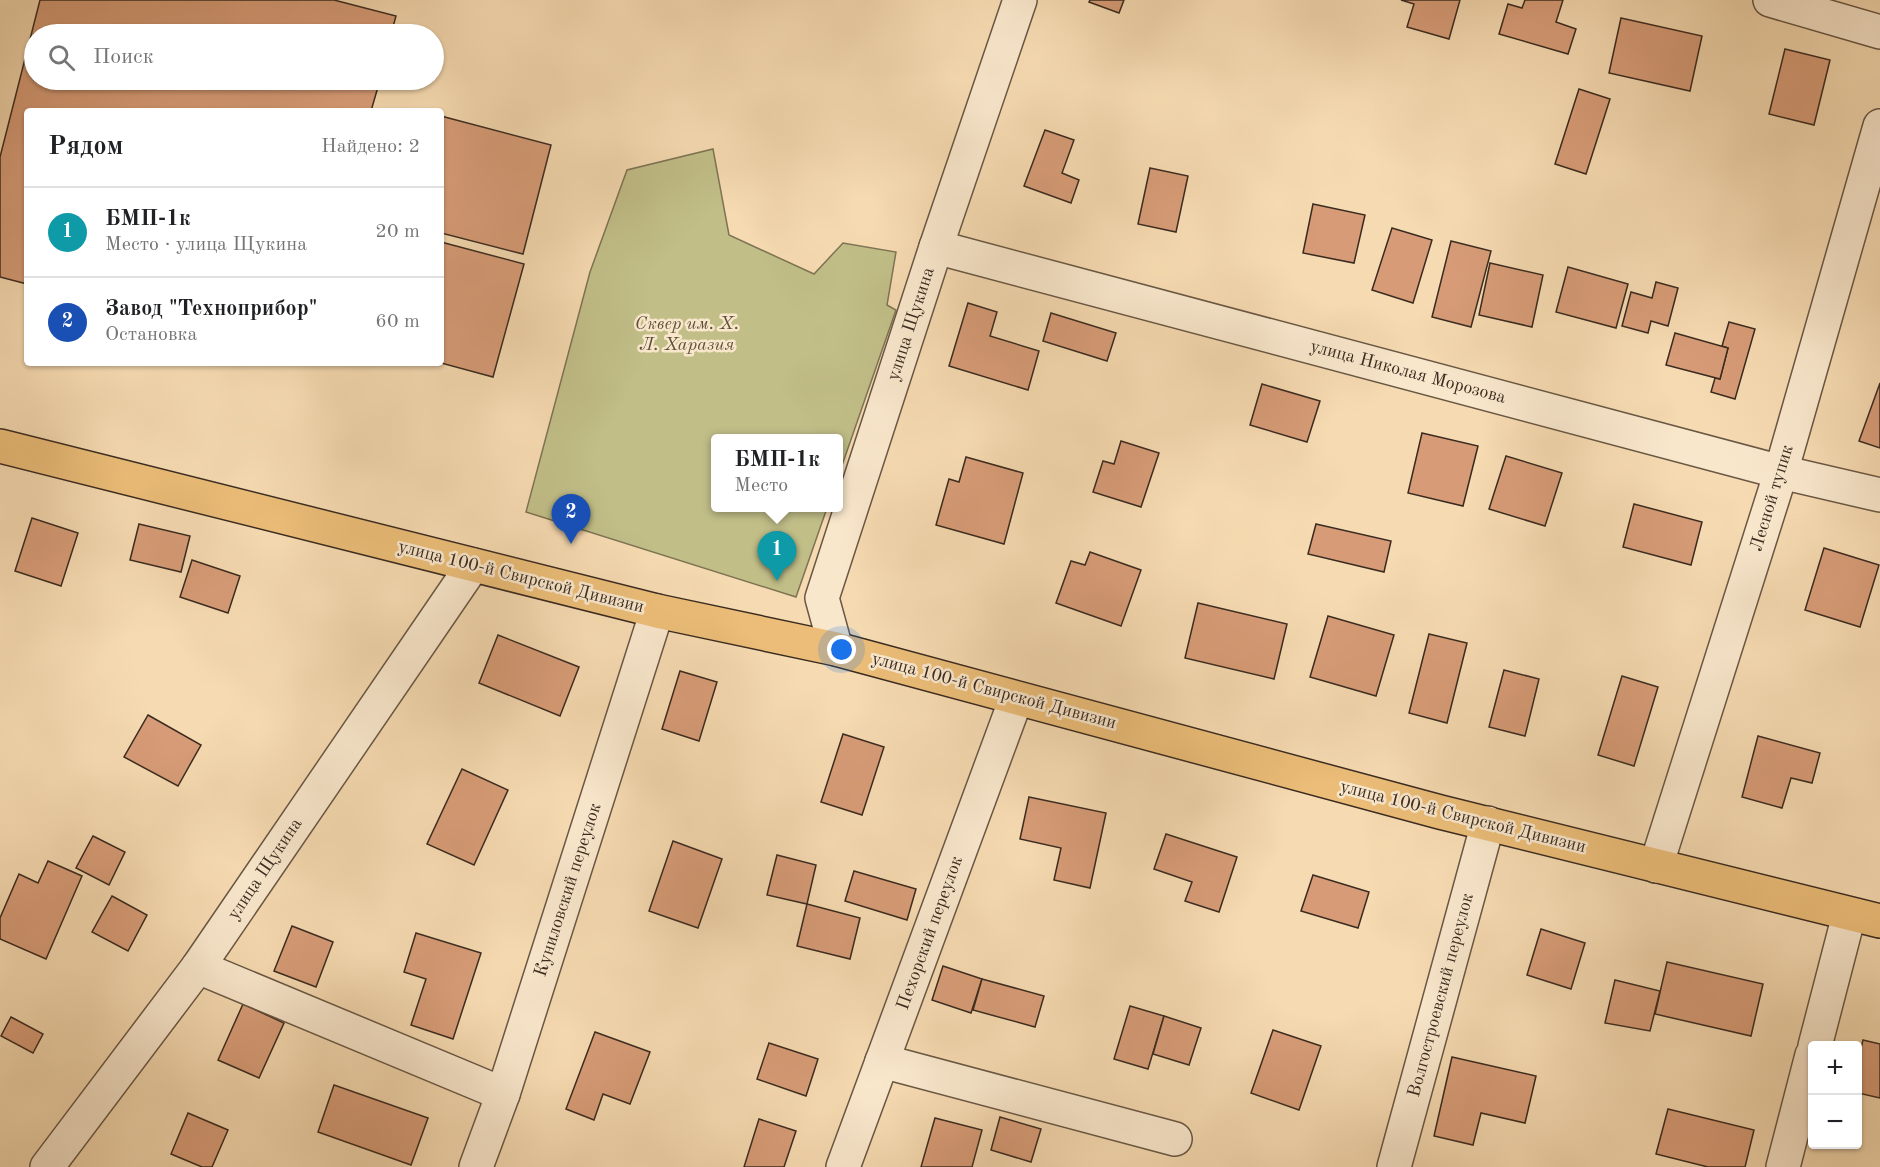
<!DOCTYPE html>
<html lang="ru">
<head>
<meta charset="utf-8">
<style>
  :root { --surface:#fff; --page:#f6f6f6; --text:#202124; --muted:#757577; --line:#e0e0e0; --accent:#8f2418 }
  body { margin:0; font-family:"Old Standard TT",serif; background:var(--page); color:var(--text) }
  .controls { position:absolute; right:18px; bottom:18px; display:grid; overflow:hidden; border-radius:6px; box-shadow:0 2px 4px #0004 }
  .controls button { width:54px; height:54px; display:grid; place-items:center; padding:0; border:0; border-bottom:2px solid var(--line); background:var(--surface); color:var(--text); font:30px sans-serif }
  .you { position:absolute; left:842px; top:650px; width:21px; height:21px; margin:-15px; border:4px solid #fff; border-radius:50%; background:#1a73e8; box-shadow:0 0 0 9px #1a73e833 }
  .badge { display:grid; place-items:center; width:39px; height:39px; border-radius:50%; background:var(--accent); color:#fff; font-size:20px; font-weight:700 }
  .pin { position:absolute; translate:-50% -50px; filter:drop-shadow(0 2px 3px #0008) }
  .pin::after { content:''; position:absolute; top:32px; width:21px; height:18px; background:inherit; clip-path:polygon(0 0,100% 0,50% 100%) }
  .popup { position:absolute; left:711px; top:434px; width:132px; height:78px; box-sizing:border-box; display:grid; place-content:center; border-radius:6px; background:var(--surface); filter:drop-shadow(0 2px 4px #0005); font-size:20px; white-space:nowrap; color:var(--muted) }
  .popup b { font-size:22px; color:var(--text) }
  .popup::after { content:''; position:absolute; left:50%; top:100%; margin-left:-12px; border:12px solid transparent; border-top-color:var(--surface) }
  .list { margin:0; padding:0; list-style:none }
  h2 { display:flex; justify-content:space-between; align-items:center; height:78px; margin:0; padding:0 24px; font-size:26px }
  h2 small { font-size:20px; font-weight:400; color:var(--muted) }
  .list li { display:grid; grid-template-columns:39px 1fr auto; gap:18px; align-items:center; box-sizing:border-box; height:90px; padding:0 24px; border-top:2px solid var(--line) }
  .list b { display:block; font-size:22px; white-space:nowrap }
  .list p { margin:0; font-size:20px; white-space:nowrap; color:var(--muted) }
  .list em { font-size:20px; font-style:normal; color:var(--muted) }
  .icon { flex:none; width:33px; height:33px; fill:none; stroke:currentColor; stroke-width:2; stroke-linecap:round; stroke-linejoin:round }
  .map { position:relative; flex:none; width:1880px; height:1167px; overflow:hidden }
  .search { position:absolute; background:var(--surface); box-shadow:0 2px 4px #0004; left:24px; top:24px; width:420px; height:66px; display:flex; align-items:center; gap:15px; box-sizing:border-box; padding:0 21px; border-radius:33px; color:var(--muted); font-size:22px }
  .panel { position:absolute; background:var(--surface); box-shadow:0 2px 4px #0004; left:24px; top:108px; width:420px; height:258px; border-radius:6px }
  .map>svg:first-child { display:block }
</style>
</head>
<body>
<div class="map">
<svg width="1880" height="1167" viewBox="0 0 1880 1167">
  <rect width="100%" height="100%" fill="#f6dab1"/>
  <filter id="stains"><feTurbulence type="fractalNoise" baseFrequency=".00333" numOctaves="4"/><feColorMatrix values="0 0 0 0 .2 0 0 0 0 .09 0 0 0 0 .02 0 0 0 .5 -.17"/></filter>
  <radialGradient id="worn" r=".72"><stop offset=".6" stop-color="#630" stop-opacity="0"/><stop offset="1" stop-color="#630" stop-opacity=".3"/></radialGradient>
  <polygon fill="#c1be88" stroke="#7e7454" stroke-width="1.5" points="713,149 729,235 814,274 843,243 896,252 887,305 896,310 839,474 838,438 716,438 716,508 827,508 796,597 526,512 590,272 627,170"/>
  <g fill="#d79c77" stroke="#3a2b20" stroke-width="1.5">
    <polygon points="40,0 334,0 396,16 391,34 34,34 34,80 380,80 371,111 27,111 27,284 0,277 0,157"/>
    <polygon points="1090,0 1124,0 1119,13 1089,2"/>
    <polygon points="1401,0 1460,0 1449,39 1407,27 1414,4"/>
    <polygon points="1525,0 1563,0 1556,22 1576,29 1568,54 1499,34 1508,4 1522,8"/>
    <polygon points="1621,18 1702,36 1690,91 1609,73"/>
    <polygon points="1785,49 1830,60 1814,125 1769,114"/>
    <polygon points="1579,89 1610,99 1586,174 1555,164"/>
    <polygon points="441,116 551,145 523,254 441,233"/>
    <polygon points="1045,130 1074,140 1062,173 1079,180 1071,203 1024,186"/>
    <polygon points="1150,168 1188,176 1176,232 1138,224"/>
    <polygon points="1313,204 1365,215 1354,263 1303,253"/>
    <polygon points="1392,228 1432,240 1413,303 1372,290"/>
    <polygon points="1451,241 1491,251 1471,327 1432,317"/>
    <polygon points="441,242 524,264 493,377 441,363"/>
    <polygon points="1490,263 1543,275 1532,327 1479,315"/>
    <polygon points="1568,267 1628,284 1616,328 1556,312"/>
    <polygon points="1656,282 1678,288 1668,326 1651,321 1648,333 1622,326 1631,292 1652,298"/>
    <polygon points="968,303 997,312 990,336 1039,351 1028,390 949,366"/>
    <polygon points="1051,313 1116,333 1107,361 1043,341"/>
    <polygon points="1729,322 1755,329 1735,399 1711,392 1715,378 1720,379 1728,348 1722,346"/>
    <polygon points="1675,333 1728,348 1720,379 1666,365"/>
    <polygon points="1880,383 1880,448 1859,441"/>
    <polygon points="1262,384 1320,401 1307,442 1250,425"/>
    <polygon points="1422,433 1478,446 1463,506 1408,493"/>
    <polygon points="1121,441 1159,453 1141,507 1093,492 1103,461 1114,464"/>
    <polygon points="1506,456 1562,473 1545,526 1489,509"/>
    <polygon points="966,457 1023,473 1004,544 936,525 949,479 959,482"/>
    <polygon points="1634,504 1702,522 1691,565 1623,547"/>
    <polygon points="32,518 78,533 61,586 15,571"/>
    <polygon points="139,524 190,536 181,572 130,560"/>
    <polygon points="1316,524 1391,541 1384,572 1308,554"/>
    <polygon points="1824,548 1879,565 1860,627 1805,610"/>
    <polygon points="1090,552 1141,570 1121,626 1056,603 1071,561 1085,565"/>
    <polygon points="192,560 240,576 228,613 180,597"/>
    <polygon points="1198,603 1287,624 1274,679 1185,658"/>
    <polygon points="1328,616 1394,635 1376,696 1310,677"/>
    <polygon points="1429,634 1467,643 1447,723 1409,713"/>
    <polygon points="498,635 579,667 560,716 479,683"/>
    <polygon points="1504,670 1539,679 1525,736 1489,727"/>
    <polygon points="680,671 717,682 699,741 662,729"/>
    <polygon points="1622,676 1658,687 1634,766 1598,755"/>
    <polygon points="148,715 201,745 178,786 124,757"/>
    <polygon points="843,734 884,747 862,815 821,802"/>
    <polygon points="1758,736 1820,753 1812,783 1791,778 1782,808 1742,797"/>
    <polygon points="462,769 508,790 474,865 427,844"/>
    <polygon points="1029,797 1106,813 1090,888 1054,880 1061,848 1020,839"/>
    <polygon points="1166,834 1237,857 1219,912 1185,901 1192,882 1154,869"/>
    <polygon points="93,836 125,852 109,885 76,868"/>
    <polygon points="673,841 722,859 698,928 649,911"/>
    <polygon points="777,855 816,865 807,904 767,895"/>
    <polygon points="48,861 82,876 46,959 0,939 0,918 19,874 38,883"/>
    <polygon points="854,871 916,889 907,920 845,901"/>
    <polygon points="1313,875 1369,892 1358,928 1301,911"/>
    <polygon points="112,896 147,915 128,951 92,932"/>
    <polygon points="807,904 860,918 850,959 797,946"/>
    <polygon points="292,926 333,942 316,987 274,971"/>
    <polygon points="1541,929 1585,943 1571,989 1527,975"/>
    <polygon points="416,933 481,953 453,1039 411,1025 426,979 404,972"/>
    <polygon points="1667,962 1763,984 1751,1036 1655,1014"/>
    <polygon points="943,966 982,979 971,1013 932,1000"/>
    <polygon points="982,979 1044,996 1035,1027 973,1010"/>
    <polygon points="1615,980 1660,991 1650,1031 1605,1023"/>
    <polygon points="243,1004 284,1023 259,1078 218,1060"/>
    <polygon points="1130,1006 1164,1016 1148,1069 1114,1059"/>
    <polygon points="1164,1016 1201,1028 1189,1065 1153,1054"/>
    <polygon points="11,1017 43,1034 33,1053 1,1036"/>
    <polygon points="1273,1030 1321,1046 1299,1110 1251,1093"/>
    <polygon points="595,1032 650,1052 630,1104 603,1094 594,1120 566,1109"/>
    <polygon points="1863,1040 1880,1044 1880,1098 1858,1093 1858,1061"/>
    <polygon points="769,1043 818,1059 806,1096 757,1079"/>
    <polygon points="1452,1057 1536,1076 1525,1123 1481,1113 1473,1145 1434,1136"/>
    <polygon points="334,1085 428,1118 411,1165 318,1132"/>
    <polygon points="1668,1109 1754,1130 1745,1167 1708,1167 1656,1154"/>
    <polygon points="188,1113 228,1130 212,1167 202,1167 171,1154"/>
    <polygon points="1000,1117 1041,1129 1031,1162 991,1150"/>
    <polygon points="935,1118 982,1130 972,1167 921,1167"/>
    <polygon points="759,1119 796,1131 784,1167 744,1167"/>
  </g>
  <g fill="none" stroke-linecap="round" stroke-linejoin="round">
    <g stroke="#695744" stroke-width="36">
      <g id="minor">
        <polyline points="1770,0 1880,32"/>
        <polyline points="936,247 1781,472 1880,495"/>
        <polyline points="836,649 822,598 936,247 1020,0"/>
        <polyline points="1656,866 1781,472 1880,126"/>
        <polyline points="198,967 503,1094"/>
        <polyline points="1815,1046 1849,915"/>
        <polyline points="882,1061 1175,1139"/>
        <polyline points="47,1167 198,967 473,565"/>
        <polyline points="476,1167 503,1094 657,611"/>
        <polyline points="843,1167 1016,699"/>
        <polyline points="1394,1167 1488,823"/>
        <polyline points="1783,1167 1812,1055"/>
      </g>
    </g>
    <g stroke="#3a2b20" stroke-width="36">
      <polyline id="major" points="0,446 657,611 836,649 1440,812 1880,921"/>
    </g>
    <use href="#minor" stroke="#f9e7cc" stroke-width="33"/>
    <use href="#major" stroke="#ebbd78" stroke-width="33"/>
  </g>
  <g text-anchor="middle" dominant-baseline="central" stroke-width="5" stroke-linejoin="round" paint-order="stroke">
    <g font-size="18" font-style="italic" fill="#5c503a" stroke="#f9e7cc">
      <text x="687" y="324">Сквер им. Х.<tspan x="687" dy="21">Л. Харазия</tspan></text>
    </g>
    <g font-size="18" fill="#3a2b20" stroke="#f9e7cc">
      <text transform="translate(911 324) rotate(-72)">улица Щукина</text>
      <text transform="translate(1408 372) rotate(15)">улица Николая Морозова</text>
      <text transform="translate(1772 498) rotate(-73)">Лесной тупик</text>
      <text transform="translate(521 577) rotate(14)">улица 100-й Свирской Дивизии</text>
      <text transform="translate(994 691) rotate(15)">улица 100-й Свирской Дивизии</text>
      <text transform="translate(1463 817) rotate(14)">улица 100-й Свирской Дивизии</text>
      <text transform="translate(265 869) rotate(-56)">улица Щукина</text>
      <text transform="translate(568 890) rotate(-72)">Куниловский переулок</text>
      <text transform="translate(930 933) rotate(-70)">Пехорский переулок</text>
      <text transform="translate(1441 995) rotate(-75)">Волгостроевский переулок</text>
    </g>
  </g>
  <rect width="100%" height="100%" filter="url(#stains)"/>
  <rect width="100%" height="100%" fill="url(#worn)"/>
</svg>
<div class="controls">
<button>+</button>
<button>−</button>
</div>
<div class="you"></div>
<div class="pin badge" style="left:777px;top:581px;background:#0f9aa8">1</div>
<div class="popup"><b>БМП-1к</b>Место</div>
<div class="pin badge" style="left:571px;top:544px;background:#1a4fb4">2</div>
<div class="search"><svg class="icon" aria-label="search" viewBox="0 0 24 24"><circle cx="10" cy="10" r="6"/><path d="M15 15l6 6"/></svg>Поиск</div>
<section class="panel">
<h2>Рядом<small>Найдено: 2</small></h2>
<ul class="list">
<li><span class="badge" style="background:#0f9aa8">1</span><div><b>БМП-1к</b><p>Место · улица Щукина</p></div><em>20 m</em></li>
<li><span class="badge" style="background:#1a4fb4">2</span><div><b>Завод &quot;Техноприбор&quot;</b><p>Остановка</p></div><em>60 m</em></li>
</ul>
</section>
</div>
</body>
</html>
